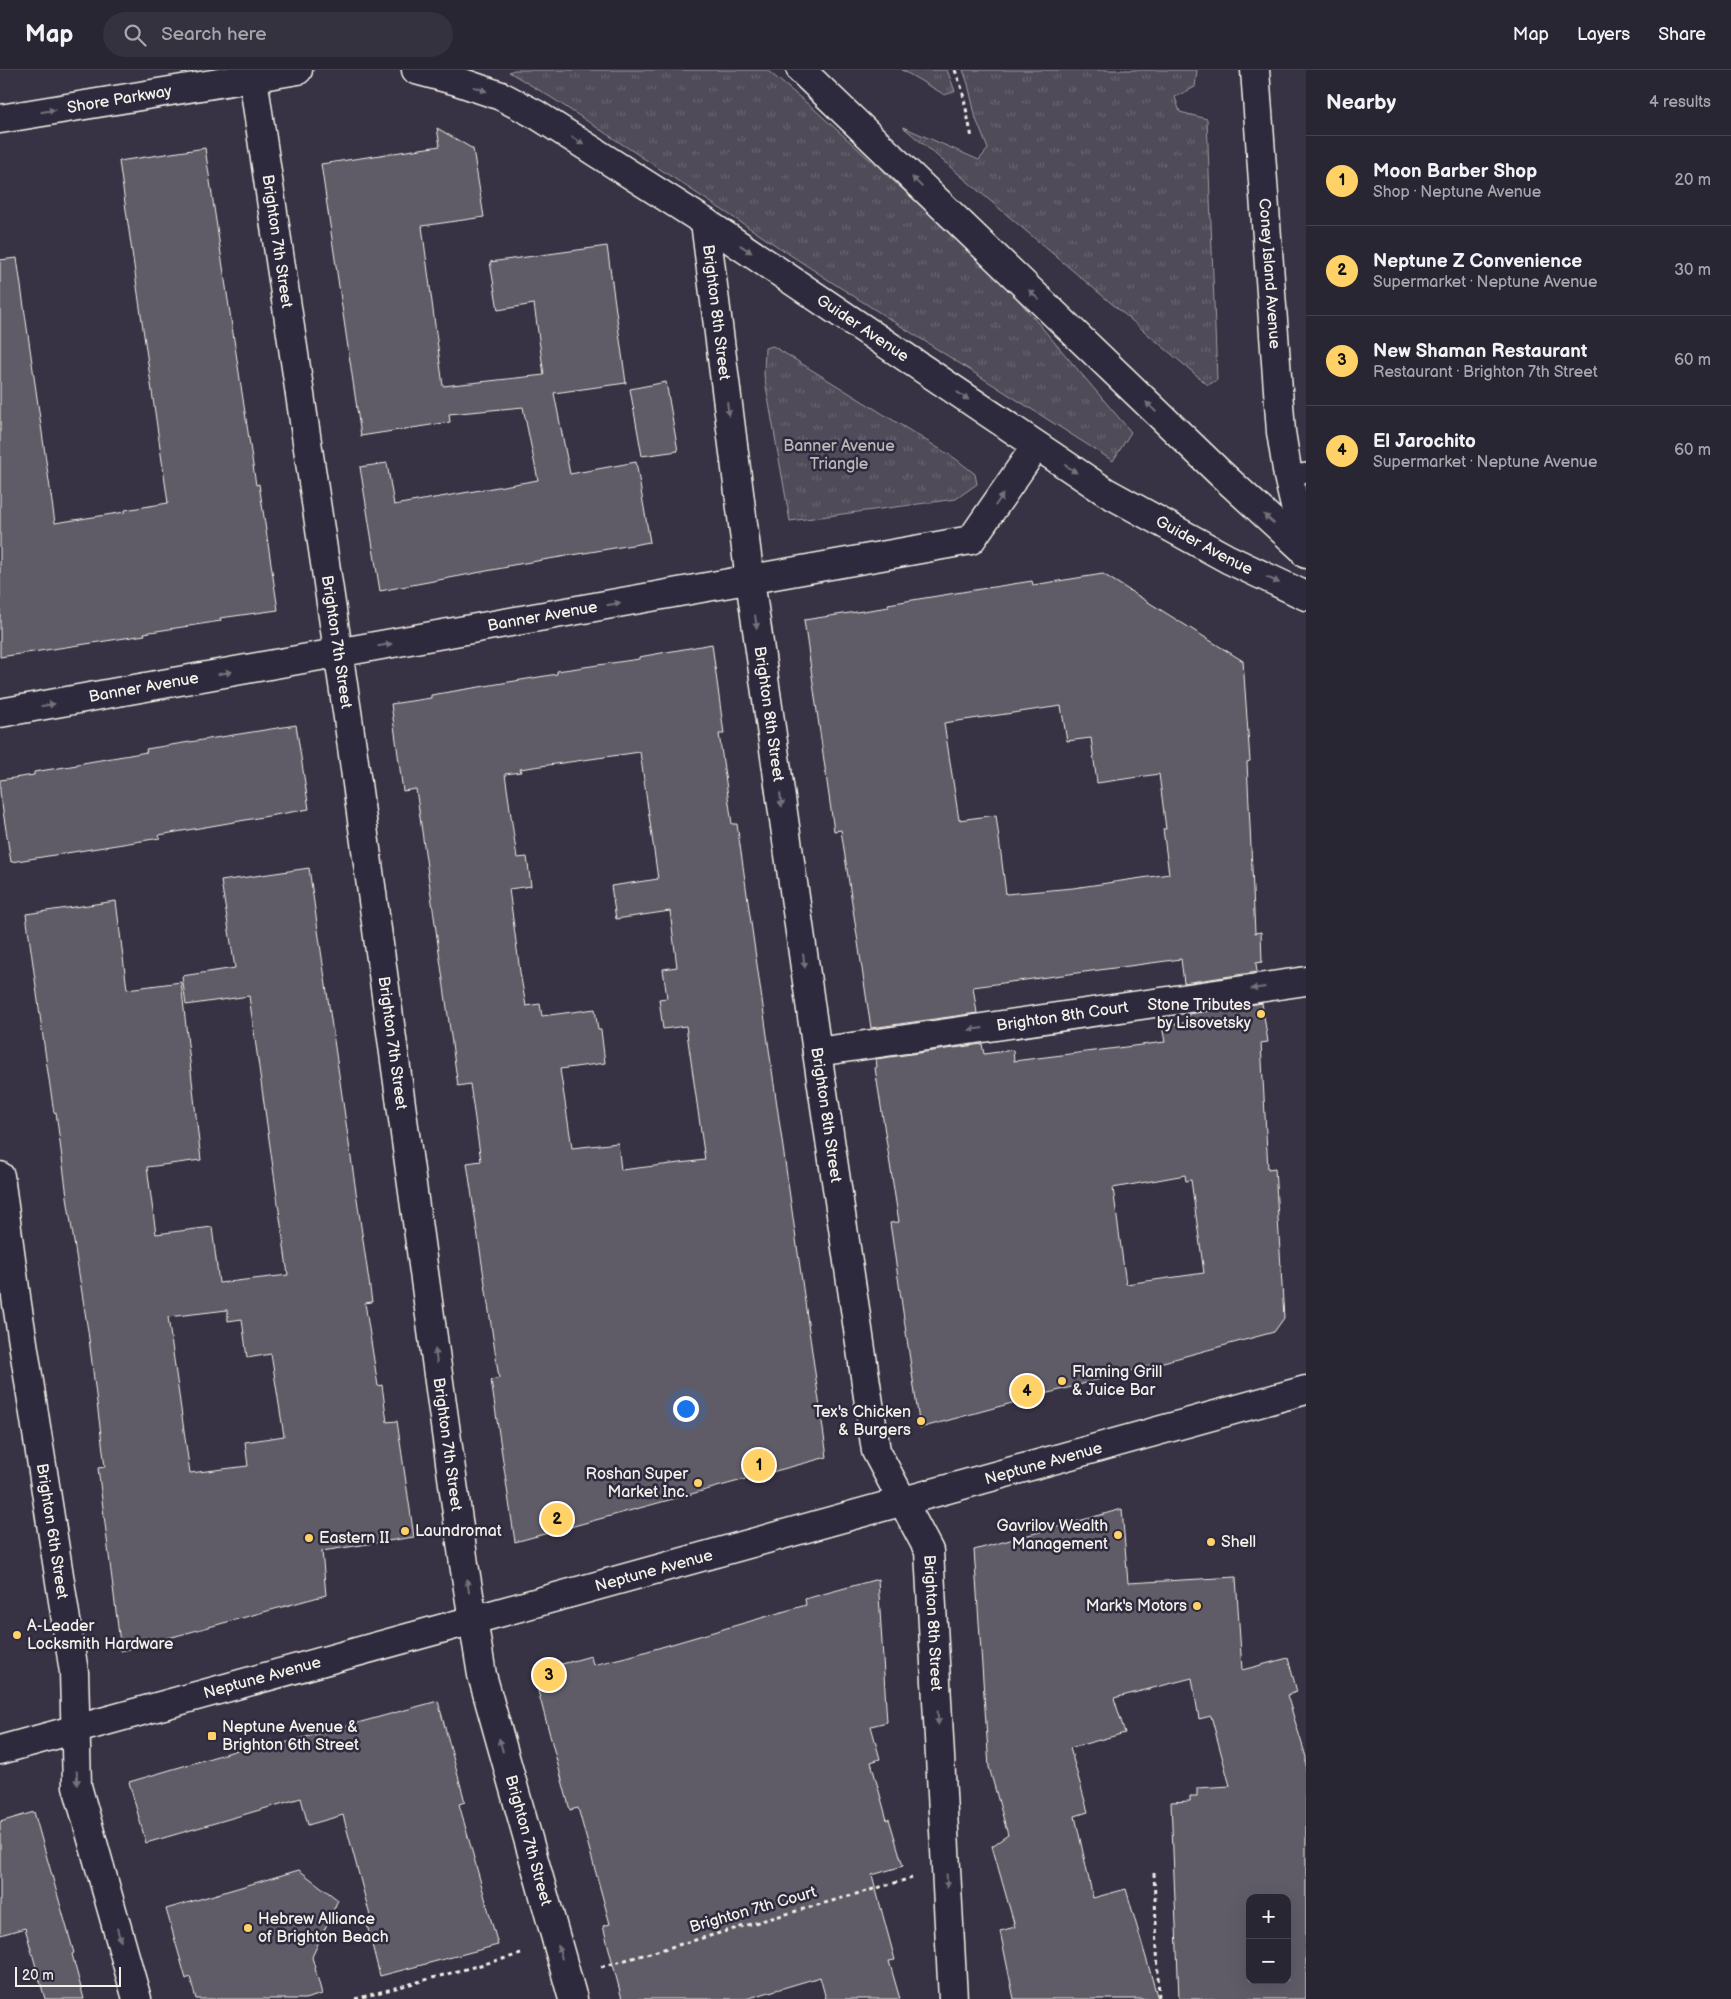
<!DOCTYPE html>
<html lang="en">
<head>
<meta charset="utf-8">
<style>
  :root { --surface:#292633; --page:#35323f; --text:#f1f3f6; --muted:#a5a5ac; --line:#45434e; --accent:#ffd166 }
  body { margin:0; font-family:"Balsamiq Sans",sans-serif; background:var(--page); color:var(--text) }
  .controls { position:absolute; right:15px; bottom:15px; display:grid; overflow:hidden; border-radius:10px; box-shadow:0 5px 20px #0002 }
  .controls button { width:45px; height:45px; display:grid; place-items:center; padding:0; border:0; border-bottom:1px solid var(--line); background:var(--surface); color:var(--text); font:25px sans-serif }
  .scale { position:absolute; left:15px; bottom:12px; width:106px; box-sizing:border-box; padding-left:5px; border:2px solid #f4f1e8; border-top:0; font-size:14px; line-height:18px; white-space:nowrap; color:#f4f1e8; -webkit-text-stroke:4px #2f2a3d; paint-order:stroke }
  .you { position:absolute; left:685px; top:1338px; width:18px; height:18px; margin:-12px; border:4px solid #fff; border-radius:50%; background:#1a73e8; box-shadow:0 0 0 8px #1a73e833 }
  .badge { display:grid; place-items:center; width:32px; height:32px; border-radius:50%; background:var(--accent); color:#111; font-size:16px; font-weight:700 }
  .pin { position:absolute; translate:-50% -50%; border:2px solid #fff; box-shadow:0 1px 5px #0006 }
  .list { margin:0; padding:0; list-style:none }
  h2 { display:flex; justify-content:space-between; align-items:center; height:65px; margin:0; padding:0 20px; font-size:21px }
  h2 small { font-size:16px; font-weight:400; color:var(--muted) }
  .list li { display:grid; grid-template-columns:32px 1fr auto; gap:15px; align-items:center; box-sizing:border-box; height:90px; padding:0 20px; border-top:1px solid var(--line) }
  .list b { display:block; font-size:19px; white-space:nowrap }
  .list p { margin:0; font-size:16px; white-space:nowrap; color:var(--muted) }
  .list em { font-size:16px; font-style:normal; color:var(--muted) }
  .icon { flex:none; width:28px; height:28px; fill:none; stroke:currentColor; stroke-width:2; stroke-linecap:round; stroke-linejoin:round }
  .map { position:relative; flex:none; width:1306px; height:1929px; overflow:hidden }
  header { display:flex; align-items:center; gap:30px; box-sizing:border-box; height:70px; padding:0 25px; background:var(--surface); border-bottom:1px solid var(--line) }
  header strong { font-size:24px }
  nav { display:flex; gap:28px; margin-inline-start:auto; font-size:18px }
  .search { width:350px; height:45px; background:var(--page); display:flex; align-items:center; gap:12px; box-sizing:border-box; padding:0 18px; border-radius:28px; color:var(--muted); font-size:19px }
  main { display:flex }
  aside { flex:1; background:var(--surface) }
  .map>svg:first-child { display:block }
</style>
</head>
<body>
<header>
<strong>Map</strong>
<div class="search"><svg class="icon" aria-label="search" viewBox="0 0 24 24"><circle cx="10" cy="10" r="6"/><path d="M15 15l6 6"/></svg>Search here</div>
<nav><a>Map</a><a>Layers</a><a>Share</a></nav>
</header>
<main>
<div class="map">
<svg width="1306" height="1929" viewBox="0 0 1306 1929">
  <defs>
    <pattern id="grass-tufts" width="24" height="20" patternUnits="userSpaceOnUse" patternTransform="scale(1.25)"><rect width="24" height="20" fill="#504b59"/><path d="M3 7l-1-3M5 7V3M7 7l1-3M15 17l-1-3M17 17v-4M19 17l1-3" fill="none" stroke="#6a6571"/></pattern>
  </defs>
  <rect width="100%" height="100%" fill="#373244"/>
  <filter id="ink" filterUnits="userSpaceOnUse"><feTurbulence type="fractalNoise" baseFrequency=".02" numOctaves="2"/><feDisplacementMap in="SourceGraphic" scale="10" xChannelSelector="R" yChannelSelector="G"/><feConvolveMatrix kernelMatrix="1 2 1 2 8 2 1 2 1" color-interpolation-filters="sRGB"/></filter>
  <g filter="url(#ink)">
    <g fill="url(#grass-tufts)" stroke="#a29ea0">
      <polygon points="514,0 767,0 814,39 997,205 1131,362 1113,391 833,213 552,28 509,2"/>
      <polygon points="902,0 947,0 955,21 945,25"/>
      <polygon points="963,0 1197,0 1195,17 1175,27 1180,42 1207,49 1217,310 1208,315 903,57 979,90 988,79 976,49 968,14"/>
      <polygon points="773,276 956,389 975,404 977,414 956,429 790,451 764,305 765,278"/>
    </g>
    <g fill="#5f5c67" stroke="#f4f1e8" fill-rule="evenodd">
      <polygon points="437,58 473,79 484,147 422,156 443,316 544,305 534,234 498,240 490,192 607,176 626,313 554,323 570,404 636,392 650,472 507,496 508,497 380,521 360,397 387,393 394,435 538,410 523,337 449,344 450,352 361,366 321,94 440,76"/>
      <polygon points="205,78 256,415 259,414 278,540 220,548 221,551 144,563 145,565 0,587 0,190 17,188 55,453 125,442 125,440 168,433 119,91"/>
      <polygon points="666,312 678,381 642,386 630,319"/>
      <path d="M1103,504L1243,591L1250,691L1247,692L1255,863L1261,862L1262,892L1256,893L1257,902L1184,913L1181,889L973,917L977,943L871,958L841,760L834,761L804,550L889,537L888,534L968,521L1032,511L1033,515ZM1061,636L1067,671L1091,668L1097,713L1159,704L1166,759H1163L1169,804L1073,818L1006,824L996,745L959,750L944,653Z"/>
      <path d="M712,574L724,664H719L732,754H737L827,1387L515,1472L491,1310L499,1308L467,1093L481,1091L470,1014L458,1016L416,719L403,721L391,634L431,628V625L557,604V601L639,589V587ZM640,682L658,809L611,816L616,849L670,841L677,897L663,899L667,928L659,929L663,959L686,956L705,1090L621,1100L618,1073L572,1078L560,999L605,993L601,960H598L595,939L542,946L540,934L526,936L520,902L509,819L531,816L527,787L517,788L505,704L521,702L520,699Z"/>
      <polygon points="296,655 309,739 159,765 160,768 11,792 0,722 0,710 34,705 34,702 77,695 77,694 147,682 146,679"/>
      <path d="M309,798L372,1232L365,1233L378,1316L382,1315L387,1352L397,1351L414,1467L322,1481L326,1525L121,1581L98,1398L105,1397L88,1261L68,1134L56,1042L54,1043L47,996L26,844L116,831L127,919L181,912L201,1090L147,1097L156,1164L212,1157L219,1213L288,1205L249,926L186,935L182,906L235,898L221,811ZM227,1240L228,1251L242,1249L247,1288L271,1284L284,1366L245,1372L248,1396L190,1403L168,1247Z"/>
      <path d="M1262,933L1268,972L1261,973L1268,1099L1275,1098L1284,1248L1274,1262L920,1358L890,1153L899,1152L875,998L877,997L876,989L982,974L984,984L1013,980L1014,991L1165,972L1162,956L1190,952L1189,944ZM1185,1105L1186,1111L1191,1110L1204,1203L1126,1214L1113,1118Z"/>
      <path d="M1122,1439L1128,1513L1236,1507L1242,1600L1288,1588L1297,1622L1287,1625L1306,1687V1929H1179L1171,1732L1190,1731V1726H1197V1718L1230,1716L1211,1646L1199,1649L1192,1608L1114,1628L1125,1663L1070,1678L1088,1742L1075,1746L1093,1828L1126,1819L1158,1929H1014L1000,1861L1015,1857L992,1776L1008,1765L989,1697L974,1480ZM1250,1828H1287V1910H1250Z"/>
      <polygon points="878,1509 887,1652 871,1656 880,1689 871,1692 887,1750 889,1749 903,1796 872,1805 895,1890 889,1891 900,1929 826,1929 820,1907 746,1929 622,1929 603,1856 610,1854 578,1738 570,1740 533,1602 591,1586 593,1595 634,1585 806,1535 805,1529"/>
      <polygon points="438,1631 465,1732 459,1734 498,1875 380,1906 366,1851 373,1857 343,1745 308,1755 301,1728 146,1773 129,1712 272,1670 273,1676"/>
      <polygon points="34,1742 74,1883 72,1884 84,1929 45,1929 25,1858 0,1865 0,1752"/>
      <polygon points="299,1800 338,1830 312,1887 322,1924 305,1929 196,1929 190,1907 186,1909 166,1839"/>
    </g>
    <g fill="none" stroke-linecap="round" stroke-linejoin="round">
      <g stroke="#f4f1e8" stroke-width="22">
        <polyline id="service" points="1288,406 1306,403"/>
      </g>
      <g stroke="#f4f1e8" stroke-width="31">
        <g id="minor">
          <path id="s1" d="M253,8L348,648L464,1494L482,1605L573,1929"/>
          <path id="s2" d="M705,152L750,510L817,982L876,1381L929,1481L953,1929"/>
          <path id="s3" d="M0,643L971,470L1036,376"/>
          <path id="s4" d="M817,982L1306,911"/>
          <path id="s5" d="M0,1106L17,1234L74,1602L77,1716L137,1929"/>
        </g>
      </g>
      <g stroke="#f4f1e8" stroke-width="31">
        <g id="secondary">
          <path id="s6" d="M416,0L457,11L501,26L537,45L705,152L1106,422L1228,489L1306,526"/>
          <path id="s7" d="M1255,0L1281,362L1288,406L1306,484"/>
          <path id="s8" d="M0,49L298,0"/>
          <path id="s9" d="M0,1680C435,1559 872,1443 1306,1320"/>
        </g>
      </g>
      <g stroke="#f4f1e8" stroke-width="31">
        <polyline id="motorway" points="801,0 1221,404 1305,481"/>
      </g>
      <g stroke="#f4f1e8" stroke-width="3" stroke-dasharray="4 4" stroke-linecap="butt">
        <polyline points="955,0 962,19 972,68"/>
        <polyline points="1154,1803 1159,1929"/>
        <polyline points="601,1897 912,1808"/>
        <polyline points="355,1929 521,1884"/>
      </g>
      <use href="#service" stroke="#2f2a3d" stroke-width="19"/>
      <use href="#minor" stroke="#2f2a3d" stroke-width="28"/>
      <use href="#secondary" stroke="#2f2a3d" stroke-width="28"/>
      <use href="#motorway" stroke="#2f2a3d" stroke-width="28"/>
    </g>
    <defs><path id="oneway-solid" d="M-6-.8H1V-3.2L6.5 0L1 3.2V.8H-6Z" transform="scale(1.25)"/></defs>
    <g fill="#747079">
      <use href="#oneway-solid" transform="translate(480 19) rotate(19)"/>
      <use href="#oneway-solid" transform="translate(48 41) rotate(-9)"/>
      <use href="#oneway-solid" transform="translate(578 71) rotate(32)"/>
      <use href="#oneway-solid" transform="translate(917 112) rotate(-136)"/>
      <use href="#oneway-solid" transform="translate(746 179) rotate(34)"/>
      <use href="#oneway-solid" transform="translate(1034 225) rotate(-136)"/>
      <use href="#oneway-solid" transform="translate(963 326) rotate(34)"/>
      <use href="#oneway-solid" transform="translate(1151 337) rotate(-136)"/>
      <use href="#oneway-solid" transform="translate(728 339) rotate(83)"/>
      <use href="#oneway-solid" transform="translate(1071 399) rotate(33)"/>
      <use href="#oneway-solid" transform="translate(999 430) rotate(-56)"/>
      <use href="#oneway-solid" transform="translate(1269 449) rotate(-138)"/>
      <use href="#oneway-solid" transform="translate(1273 510) rotate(25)"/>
      <use href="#oneway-solid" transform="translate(614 534) rotate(-10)"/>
      <use href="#oneway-solid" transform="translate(756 552) rotate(82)"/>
      <use href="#oneway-solid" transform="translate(385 575) rotate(-10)"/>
      <use href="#oneway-solid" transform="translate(225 603) rotate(-10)"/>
      <use href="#oneway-solid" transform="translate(48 635) rotate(-10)"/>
      <use href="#oneway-solid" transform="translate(781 730) rotate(82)"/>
      <use href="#oneway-solid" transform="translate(804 891) rotate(82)"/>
      <use href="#oneway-solid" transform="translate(1258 918) rotate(172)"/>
      <use href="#oneway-solid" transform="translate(976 959) rotate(172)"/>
      <use href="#oneway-solid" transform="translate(436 1286) rotate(-98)"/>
      <use href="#oneway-solid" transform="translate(468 1516) rotate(-99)"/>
      <use href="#oneway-solid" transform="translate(938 1648) rotate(87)"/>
      <use href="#oneway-solid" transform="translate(501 1675) rotate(-106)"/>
      <use href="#oneway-solid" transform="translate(77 1708) rotate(88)"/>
      <use href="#oneway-solid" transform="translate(947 1811) rotate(87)"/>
      <use href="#oneway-solid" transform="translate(119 1865) rotate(74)"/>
      <use href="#oneway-solid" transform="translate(560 1882) rotate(-106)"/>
    </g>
  </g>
  <g fill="#ffd166" stroke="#2f2a3d" stroke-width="2">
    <circle cx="1261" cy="944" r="5"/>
    <circle cx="1062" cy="1311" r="5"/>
    <circle cx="921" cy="1351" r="5"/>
    <circle cx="698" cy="1413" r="5"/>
    <circle cx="405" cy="1461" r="5"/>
    <circle cx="1118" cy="1465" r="5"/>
    <circle cx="309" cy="1468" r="5"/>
    <circle cx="1211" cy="1472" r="5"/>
    <circle cx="1197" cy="1536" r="5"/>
    <circle cx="17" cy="1565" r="5"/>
    <rect x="207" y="1661" width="10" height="10" rx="2.5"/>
    <circle cx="248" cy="1858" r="5"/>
  </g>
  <g text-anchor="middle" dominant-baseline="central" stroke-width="5" stroke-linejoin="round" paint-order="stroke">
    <g font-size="16" fill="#f4f1e8" stroke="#2f2a3d">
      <text stroke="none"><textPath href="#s8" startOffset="121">Shore Parkway</textPath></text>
      <text stroke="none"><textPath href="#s1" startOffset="165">Brighton 7th Street</textPath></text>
      <text stroke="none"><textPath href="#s7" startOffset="204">Coney Island Avenue</textPath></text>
      <text stroke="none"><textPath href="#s2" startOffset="91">Brighton 8th Street</textPath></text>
      <text stroke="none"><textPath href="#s6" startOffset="519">Guider Avenue</textPath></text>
      <text stroke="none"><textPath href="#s6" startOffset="924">Guider Avenue</textPath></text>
      <text stroke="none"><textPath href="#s3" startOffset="551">Banner Avenue</textPath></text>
      <text stroke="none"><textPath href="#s1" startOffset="570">Brighton 7th Street</textPath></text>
      <text stroke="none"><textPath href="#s3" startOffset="146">Banner Avenue</textPath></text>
      <text stroke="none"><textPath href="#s2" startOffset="496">Brighton 8th Street</textPath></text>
      <text stroke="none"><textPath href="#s4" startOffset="248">Brighton 8th Court</textPath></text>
      <text stroke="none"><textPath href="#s1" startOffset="975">Brighton 7th Street</textPath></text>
      <text stroke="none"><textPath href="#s2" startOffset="901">Brighton 8th Street</textPath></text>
      <text stroke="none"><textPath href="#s1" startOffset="1380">Brighton 7th Street</textPath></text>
      <text stroke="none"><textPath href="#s9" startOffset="1082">Neptune Avenue</textPath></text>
      <text stroke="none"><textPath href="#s5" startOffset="359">Brighton 6th Street</textPath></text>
      <text stroke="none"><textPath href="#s9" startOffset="678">Neptune Avenue</textPath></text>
      <text stroke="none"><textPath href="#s2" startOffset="1426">Brighton 8th Street</textPath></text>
      <text stroke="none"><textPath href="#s9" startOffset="272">Neptune Avenue</textPath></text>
      <text stroke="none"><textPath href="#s1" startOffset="1785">Brighton 7th Street</textPath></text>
      <text transform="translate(753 1840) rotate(-16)">Brighton 7th Court</text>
    </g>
    <g font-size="16" fill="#bbb7b6" stroke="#2f2a3d">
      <text x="839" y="376">Banner Avenue<tspan x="839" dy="18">Triangle</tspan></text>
    </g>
    <g font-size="16" fill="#f4f1e8" stroke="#2f2a3d" text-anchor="start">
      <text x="1251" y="935" text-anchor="end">Stone Tributes<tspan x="1251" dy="18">by Lisovetsky</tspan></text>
      <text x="1072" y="1302">Flaming Grill<tspan x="1072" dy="18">&amp; Juice Bar</tspan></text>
      <text x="911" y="1342" text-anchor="end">Tex's Chicken<tspan x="911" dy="18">&amp; Burgers</tspan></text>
      <text x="688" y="1404" text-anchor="end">Roshan Super<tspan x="688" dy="18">Market Inc.</tspan></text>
      <text x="1108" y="1456" text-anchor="end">Gavrilov Wealth<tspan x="1108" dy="18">Management</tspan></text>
      <text x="415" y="1461">Laundromat</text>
      <text x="319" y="1468">Eastern II</text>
      <text x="1221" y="1472">Shell</text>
      <text x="1187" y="1536" text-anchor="end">Mark's Motors</text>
      <text x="27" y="1556">A-Leader<tspan x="27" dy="18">Locksmith Hardware</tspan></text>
      <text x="222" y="1657">Neptune Avenue &amp;<tspan x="222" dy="18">Brighton 6th Street</tspan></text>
      <text x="258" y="1849">Hebrew Alliance<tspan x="258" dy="18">of Brighton Beach</tspan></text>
    </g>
  </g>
</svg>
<div class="controls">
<button>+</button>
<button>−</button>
</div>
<div class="scale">20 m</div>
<div class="you"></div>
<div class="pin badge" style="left:759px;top:1395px">1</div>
<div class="pin badge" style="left:557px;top:1449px">2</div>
<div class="pin badge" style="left:549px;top:1605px">3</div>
<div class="pin badge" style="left:1027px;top:1321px">4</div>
</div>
<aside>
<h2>Nearby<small>4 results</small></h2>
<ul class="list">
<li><span class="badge">1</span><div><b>Moon Barber Shop</b><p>Shop · Neptune Avenue</p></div><em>20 m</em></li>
<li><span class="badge">2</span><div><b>Neptune Z Convenience</b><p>Supermarket · Neptune Avenue</p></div><em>30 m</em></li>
<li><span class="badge">3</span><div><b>New Shaman Restaurant</b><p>Restaurant · Brighton 7th Street</p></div><em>60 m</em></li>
<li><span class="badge">4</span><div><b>El Jarochito</b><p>Supermarket · Neptune Avenue</p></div><em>60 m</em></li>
</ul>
</aside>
</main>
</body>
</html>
